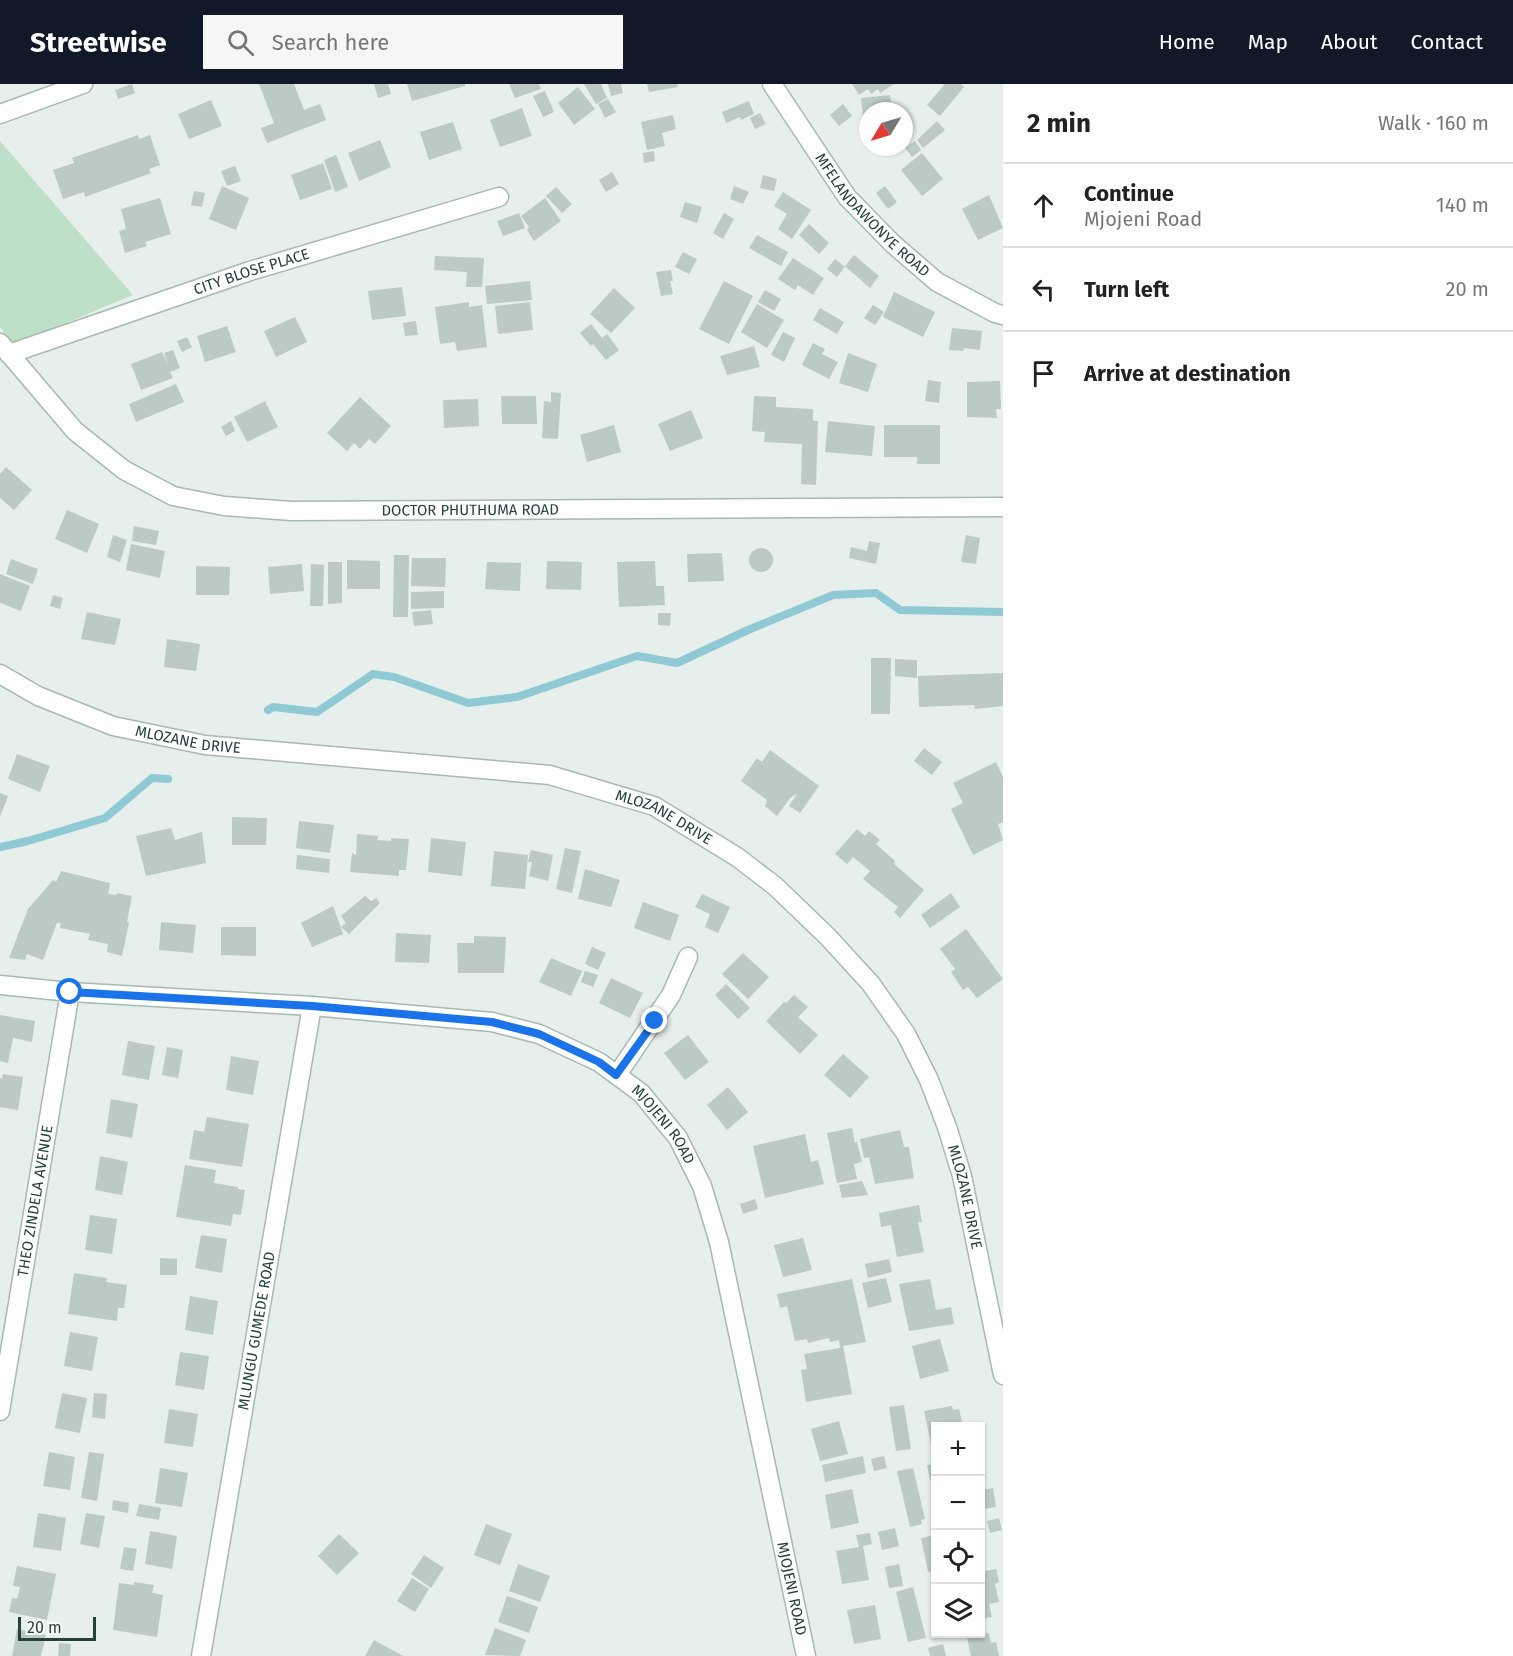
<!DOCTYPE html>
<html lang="en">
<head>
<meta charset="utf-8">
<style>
  :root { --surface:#fff; --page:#f6f6f6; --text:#222; --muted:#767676; --line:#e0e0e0; --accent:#111827 }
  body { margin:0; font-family:"Fira Sans",sans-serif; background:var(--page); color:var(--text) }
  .controls { position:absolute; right:18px; bottom:18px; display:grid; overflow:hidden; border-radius:0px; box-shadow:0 2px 4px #0004 }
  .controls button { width:54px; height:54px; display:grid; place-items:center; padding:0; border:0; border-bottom:2px solid var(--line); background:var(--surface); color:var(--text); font:30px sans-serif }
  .compass { position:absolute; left:859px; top:18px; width:54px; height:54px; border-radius:50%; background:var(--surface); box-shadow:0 2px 4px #0004; rotate:232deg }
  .scale { position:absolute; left:18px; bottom:15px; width:78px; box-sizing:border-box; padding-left:6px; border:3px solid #24423a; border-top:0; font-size:16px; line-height:21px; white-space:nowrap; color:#24423a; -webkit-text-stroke:4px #f7fbf9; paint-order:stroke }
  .stop { position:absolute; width:18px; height:18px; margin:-14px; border:4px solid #1a73e8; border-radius:50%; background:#fff }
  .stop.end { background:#1a73e8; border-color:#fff; box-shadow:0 2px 6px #0008 }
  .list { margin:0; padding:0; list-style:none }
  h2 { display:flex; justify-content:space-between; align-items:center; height:78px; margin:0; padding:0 24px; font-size:26px }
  h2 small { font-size:20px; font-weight:400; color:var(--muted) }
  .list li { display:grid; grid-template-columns:39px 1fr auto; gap:18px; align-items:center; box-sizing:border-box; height:84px; padding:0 24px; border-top:2px solid var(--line) }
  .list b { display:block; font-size:22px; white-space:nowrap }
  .list p { margin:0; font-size:20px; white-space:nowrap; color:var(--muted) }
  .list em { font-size:20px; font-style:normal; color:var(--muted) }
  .icon { flex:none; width:33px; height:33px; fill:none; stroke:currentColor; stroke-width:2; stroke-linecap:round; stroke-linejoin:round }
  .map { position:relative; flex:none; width:1003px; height:1572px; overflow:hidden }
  header { display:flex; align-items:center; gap:36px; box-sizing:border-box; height:84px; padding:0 30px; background:var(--accent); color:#fff }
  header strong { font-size:28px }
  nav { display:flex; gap:33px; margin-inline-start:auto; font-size:21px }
  .search { width:420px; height:54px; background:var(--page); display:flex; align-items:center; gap:15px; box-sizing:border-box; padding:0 21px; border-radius:0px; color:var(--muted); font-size:22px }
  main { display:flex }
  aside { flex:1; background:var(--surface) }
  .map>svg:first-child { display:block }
</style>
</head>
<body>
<header>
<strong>Streetwise</strong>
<div class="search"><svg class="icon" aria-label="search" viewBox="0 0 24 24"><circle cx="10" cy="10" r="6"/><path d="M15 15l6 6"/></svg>Search here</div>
<nav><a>Home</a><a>Map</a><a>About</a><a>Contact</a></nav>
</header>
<main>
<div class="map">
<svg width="1003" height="1572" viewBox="0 0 1003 1572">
  <rect width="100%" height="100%" fill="#e6efeb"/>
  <polygon fill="#bfe0c8" points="0,57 133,211 13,261 0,243"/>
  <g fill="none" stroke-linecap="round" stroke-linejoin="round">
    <g stroke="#8ec9d4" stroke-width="8">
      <polyline points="268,626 273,623 317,628 373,590 394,593 468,619 517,613 637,572 677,579 748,546 833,511 876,509 900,526 1003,528"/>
      <polyline points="0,763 28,757 105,734 152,694 168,695"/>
    </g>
  </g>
  <g fill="#bbcac4">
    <polygon points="132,0 135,9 118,15 115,6"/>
    <polygon points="259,0 294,0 304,26 320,20 326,36 267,59 261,44 274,39"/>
    <polygon points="374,0 388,0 391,10 378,14"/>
    <polygon points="407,0 465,0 465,2 412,17"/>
    <polygon points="509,0 539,0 541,5 515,14"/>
    <polygon points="584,0 601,0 607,14 596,20"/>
    <polygon points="608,0 621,0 623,9 611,12"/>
    <polygon points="647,0 677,0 678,3 649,8"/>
    <polygon points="852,0 894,0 880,9 878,5 871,10 868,5 859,11"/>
    <polygon points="945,0 961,0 964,3 940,32 927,21"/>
    <polygon points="578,3 595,25 574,41 558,19"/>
    <polygon points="545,7 554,28 543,33 533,12"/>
    <polygon points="890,11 892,27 868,27 868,48 865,49 861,14"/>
    <polygon points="608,15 616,28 605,34 598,20"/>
    <polygon points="211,16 222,42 189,55 178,30"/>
    <polygon points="749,17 754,30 741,36 740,33 726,39 722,28"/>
    <polygon points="843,20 852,32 839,42 830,31"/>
    <polygon points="522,24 532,52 500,63 490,36"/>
    <polygon points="760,29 766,40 755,45 750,34"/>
    <polygon points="673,31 676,45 662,49 665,62 647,66 641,38"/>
    <polygon points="937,37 945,46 923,64 917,56"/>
    <polygon points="453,38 462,65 429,76 420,48"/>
    <polygon points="138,51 139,55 150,51 160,81 149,85 151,89 85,113 84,108 63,115 53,86 74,79 72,74"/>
    <polygon points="380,56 391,83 359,97 348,69"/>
    <polygon points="915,57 921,66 912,73 905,64"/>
    <polygon points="654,67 655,77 644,79 643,69"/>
    <polygon points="922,69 943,95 922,112 901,86"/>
    <polygon points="336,71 348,103 335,108 324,76"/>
    <polygon points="323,79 332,105 300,116 291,91"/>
    <polygon points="235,82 241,97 227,102 221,87"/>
    <polygon points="612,88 619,100 606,108 599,96"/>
    <polygon points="763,91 777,95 774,107 760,104"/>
    <polygon points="222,102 249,114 236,146 209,135"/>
    <polygon points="734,102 749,108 743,120 730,115"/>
    <polygon points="885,102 897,118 888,125 876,109"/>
    <polygon points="556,103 572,120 562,129 546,112"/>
    <polygon points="194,107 205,109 202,123 191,121"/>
    <polygon points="783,108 811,126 792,155 778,145 787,130 774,122"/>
    <polygon points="989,111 1003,144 978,156 962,125"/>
    <polygon points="160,114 171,150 145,158 147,162 125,169 119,147 126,145 121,125"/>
    <polygon points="545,114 561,137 534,157 527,146 529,143 521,132"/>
    <polygon points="685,118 702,123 697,139 680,133"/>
    <polygon points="519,129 525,144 503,152 497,137"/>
    <polygon points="724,129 734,135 723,155 713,149"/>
    <polygon points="809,140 829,159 819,170 799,151"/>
    <polygon points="757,151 788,168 781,182 749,164"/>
    <polygon points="683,168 697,175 689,190 675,183"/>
    <polygon points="854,171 879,192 870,204 845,182"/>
    <polygon points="435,172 484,174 482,203 466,203 467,188 434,186"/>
    <polygon points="793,174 824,194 813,211 798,201 795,206 778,195"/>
    <polygon points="835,175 845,183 837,193 827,185"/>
    <polygon points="671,186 673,197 670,197 673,210 661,212 656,188"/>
    <polygon points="530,197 532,216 487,220 485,202"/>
    <polygon points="724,197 753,212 729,260 699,245"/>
    <polygon points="402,203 406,232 372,236 368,207"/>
    <polygon points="614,204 635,224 611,249 590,230"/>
    <polygon points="765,206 781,215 774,227 758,218"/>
    <polygon points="894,208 935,228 923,253 883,233"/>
    <polygon points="469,218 469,223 482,221 487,263 457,267 455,258 440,260 435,223"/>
    <polygon points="530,218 533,246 498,250 495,222"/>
    <polygon points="757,220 784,236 767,264 741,248"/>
    <polygon points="873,221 884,228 875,241 864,234"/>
    <polygon points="820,224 844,238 837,250 813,236"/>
    <polygon points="295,233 307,258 276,273 264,247"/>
    <polygon points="416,237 418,251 405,252 403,239"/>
    <polygon points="591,240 602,254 607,250 619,266 606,276 593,260 591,262 580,249"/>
    <polygon points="227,242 236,268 205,278 197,252"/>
    <polygon points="952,244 982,247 980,266 964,264 963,267 949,266"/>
    <polygon points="783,248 795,254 784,278 771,271"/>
    <polygon points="187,253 192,263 182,268 177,257"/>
    <polygon points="813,259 825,265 822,270 838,278 829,295 802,281"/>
    <polygon points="754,262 760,283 727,291 720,272"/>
    <polygon points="173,266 180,284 170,288 173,294 141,306 131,280 162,268 168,281 164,269"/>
    <polygon points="848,269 877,280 868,308 839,299"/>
    <polygon points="928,296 941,298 939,319 925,317"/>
    <polygon points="1000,297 1001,325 996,325 997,334 967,333 967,298"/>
    <polygon points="176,300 184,318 136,338 129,320"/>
    <polygon points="551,308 561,309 558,355 542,354 544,317 551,318"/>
    <polygon points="501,312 536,312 537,340 502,340"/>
    <polygon points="754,312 776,313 776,323 813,325 813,337 818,337 816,401 801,400 802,360 764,358 765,348 752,347"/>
    <polygon points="360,313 391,342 375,360 369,355 360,365 354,359 347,367 327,349"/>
    <polygon points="478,315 479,342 444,344 443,316"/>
    <polygon points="265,317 278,343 247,358 234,333"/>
    <polygon points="691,326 703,354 670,367 658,340"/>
    <polygon points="231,337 235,347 226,352 221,343"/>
    <polygon points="828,337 875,342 872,372 825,368"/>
    <polygon points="614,341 621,368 587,378 580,351"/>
    <polygon points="884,341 940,341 940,380 917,380 917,373 884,373"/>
    <polygon points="6,383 32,406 14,426 0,414 0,390"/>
    <polygon points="67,426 99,440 87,469 55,455"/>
    <polygon points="134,442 159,447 156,461 132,457"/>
    <polygon points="113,451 127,456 120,478 107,473"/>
    <polygon points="966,451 980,454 976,480 961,478"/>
    <polygon points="869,457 880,459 876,480 849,474 851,463 867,467"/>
    <polygon points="131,460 165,467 160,494 126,486"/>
    <circle cx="761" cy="476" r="12"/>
    <polygon points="722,469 724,497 688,498 687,470"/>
    <polygon points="394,471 409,471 408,533 393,533"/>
    <polygon points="412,474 446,474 445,503 411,502"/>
    <polygon points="11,475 38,485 33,500 6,490"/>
    <polygon points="347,476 380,477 380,505 347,505"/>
    <polygon points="547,477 582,478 581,506 546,505"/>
    <polygon points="655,477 656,502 664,502 665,521 619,523 617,478"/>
    <polygon points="328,478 342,478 342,519 328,520"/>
    <polygon points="487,478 521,479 520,507 485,505"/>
    <polygon points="302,480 304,507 270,510 268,483"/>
    <polygon points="311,480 324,481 323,522 310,522"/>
    <polygon points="196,482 230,483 229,511 196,511"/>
    <polygon points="0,490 30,502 21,527 0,519"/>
    <polygon points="444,507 444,524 411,525 411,508"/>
    <polygon points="53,511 63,514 60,525 50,522"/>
    <polygon points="431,526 433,540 414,542 412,528"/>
    <polygon points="87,528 121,535 115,561 81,555"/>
    <polygon points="658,529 671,529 670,542 658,541"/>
    <polygon points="167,555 200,560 196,587 164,583"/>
    <polygon points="871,574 891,574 890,630 871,630"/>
    <polygon points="895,575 917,576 917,594 895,592"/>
    <polygon points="1003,589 1003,622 975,625 974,621 919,623 918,592"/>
    <polygon points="924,664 942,678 932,691 914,677"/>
    <polygon points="770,666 819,702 800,729 789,722 797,710 790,714 777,732 765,722 767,716 741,697 757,674 762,678"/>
    <polygon points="17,670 50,682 40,708 8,695"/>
    <polygon points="996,678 1003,693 1003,738 998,740 1003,756 973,771 951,725 963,719 953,699"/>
    <polygon points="0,709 8,712 0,733"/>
    <polygon points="232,733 267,734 266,761 232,761"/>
    <polygon points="299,737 334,741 330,769 296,764"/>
    <polygon points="171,744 175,756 202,748 206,779 146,792 136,752"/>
    <polygon points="857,745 865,752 869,747 880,756 876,760 895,777 894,780 924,806 900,834 894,828 898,823 863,795 870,787 853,773 847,780 835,770"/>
    <polygon points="357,750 378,752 377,756 391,757 391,754 409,755 406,786 399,786 399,792 350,788 352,769 356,771"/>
    <polygon points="431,754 466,758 462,792 428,788"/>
    <polygon points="565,764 581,767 572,809 556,805"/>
    <polygon points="531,766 553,771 548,797 529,792 532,778 528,778"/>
    <polygon points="494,767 528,771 525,805 491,802"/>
    <polygon points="297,771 330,775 329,789 296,785"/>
    <polygon points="585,785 620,796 611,823 578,815"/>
    <polygon points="61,787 110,799 108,810 117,811 117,809 132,812 127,838 129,839 122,872 107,868 108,860 88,856 90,850 60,844 61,839 57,839 43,876 27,870 25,876 9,874 28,825 53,796 56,798"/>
    <polygon points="951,809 960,823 930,844 921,831"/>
    <polygon points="702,810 730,823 718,849 705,843 710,830 695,823"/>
    <polygon points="365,812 371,817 376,814 380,819 349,850 341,843 346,839 341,832"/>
    <polygon points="643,818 679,831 670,857 634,844"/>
    <polygon points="333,822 343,850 312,863 301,839"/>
    <polygon points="161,838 196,841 193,869 159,866"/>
    <polygon points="221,843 256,843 256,872 221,871"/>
    <polygon points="966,845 1003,895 977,914 968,903 963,906 951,888 955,885 940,865"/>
    <polygon points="396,849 431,851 429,879 395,878"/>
    <polygon points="474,852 506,853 504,889 458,889 457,859 474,859"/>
    <polygon points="592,863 606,869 598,886 585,880"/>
    <polygon points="743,869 769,893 748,915 722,890"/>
    <polygon points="551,874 582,887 571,912 539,898"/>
    <polygon points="585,887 598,891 593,903 581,898"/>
    <polygon points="611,894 643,909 630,934 599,919"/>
    <polygon points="726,900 750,924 738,935 715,911"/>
    <polygon points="794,911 808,923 798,933 818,951 800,970 766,937 784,918 786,919"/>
    <polygon points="0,931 35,937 32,958 13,954 8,979 0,977"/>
    <polygon points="688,951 709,978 685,996 664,969"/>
    <polygon points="128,957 155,962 149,996 122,991"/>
    <polygon points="167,963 183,966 178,994 162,991"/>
    <polygon points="843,970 869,993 850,1014 824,991"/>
    <polygon points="231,972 259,977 253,1011 226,1006"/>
    <polygon points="3,990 23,993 18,1026 0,1023 0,994 2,995"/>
    <polygon points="728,1003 748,1028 727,1046 707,1021"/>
    <polygon points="111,1015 138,1020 132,1054 106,1049"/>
    <polygon points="207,1033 249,1040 242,1083 189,1075 194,1046 204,1048"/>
    <polygon points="852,1044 855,1059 857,1057 862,1078 854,1080 857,1095 837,1099 827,1049"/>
    <polygon points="900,1046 904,1063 909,1063 914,1094 875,1100 869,1073 864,1074 860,1055"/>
    <polygon points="805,1050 811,1078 818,1076 824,1100 765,1114 753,1062"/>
    <polygon points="100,1072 128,1078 122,1111 95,1106"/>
    <polygon points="185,1081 216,1086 214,1099 238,1103 238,1105 245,1106 241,1131 233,1130 231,1142 176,1133"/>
    <polygon points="862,1097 868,1111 842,1114 839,1101"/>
    <polygon points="755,1115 758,1125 743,1130 740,1120"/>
    <polygon points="919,1121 922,1138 918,1138 924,1168 897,1173 891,1141 881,1143 879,1129"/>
    <polygon points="90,1131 117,1135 112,1170 85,1166"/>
    <polygon points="201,1151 227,1155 222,1189 195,1184"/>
    <polygon points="803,1154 812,1186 783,1193 774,1161"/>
    <polygon points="160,1174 177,1175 177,1191 160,1191"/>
    <polygon points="889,1175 892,1188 868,1194 865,1180"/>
    <polygon points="74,1189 107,1194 106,1198 127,1201 124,1224 118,1224 117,1237 68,1230"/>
    <polygon points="886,1194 892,1218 868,1224 862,1199"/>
    <polygon points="852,1195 866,1258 843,1262 852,1310 806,1318 801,1286 807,1285 804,1270 840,1264 839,1256 830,1258 829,1254 808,1259 807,1255 795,1257 787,1222 780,1224 777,1210"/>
    <polygon points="930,1195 936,1226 951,1223 954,1240 909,1247 899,1200"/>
    <polygon points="190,1212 218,1217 213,1251 185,1246"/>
    <polygon points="70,1248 98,1253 92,1287 64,1282"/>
    <polygon points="940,1255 949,1287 920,1295 912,1262"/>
    <polygon points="180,1268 209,1272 204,1306 175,1301"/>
    <polygon points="62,1309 87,1314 80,1349 55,1344"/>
    <polygon points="94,1309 107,1310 105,1335 92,1333"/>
    <polygon points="904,1321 911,1365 896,1367 889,1323"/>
    <polygon points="952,1322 953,1326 959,1325 963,1342 936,1342 936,1363 932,1364 924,1327"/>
    <polygon points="169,1325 198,1330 193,1363 164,1359"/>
    <polygon points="839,1337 848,1370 820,1377 811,1345"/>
    <polygon points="49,1368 75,1373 70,1406 43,1402"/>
    <polygon points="89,1368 104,1370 97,1417 81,1414"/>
    <polygon points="863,1372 866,1389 825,1398 822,1381"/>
    <polygon points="884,1372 887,1384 874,1387 871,1375"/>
    <polygon points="936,1380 936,1395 930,1396 927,1381"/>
    <polygon points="160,1384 188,1389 182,1423 155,1419"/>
    <polygon points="913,1384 925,1435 921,1436 922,1440 910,1443 897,1387"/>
    <polygon points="993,1404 996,1423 984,1425 981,1406"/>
    <polygon points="852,1405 859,1439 831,1445 825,1411"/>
    <polygon points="113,1416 129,1419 128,1429 112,1426"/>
    <polygon points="139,1420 161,1424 159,1436 136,1432"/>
    <polygon points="38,1429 66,1434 61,1467 33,1463"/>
    <polygon points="86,1429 105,1432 99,1464 80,1460"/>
    <polygon points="999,1434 1002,1446 990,1449 987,1437"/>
    <polygon points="486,1440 512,1450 500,1481 474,1471"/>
    <polygon points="895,1444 899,1462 882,1466 878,1448"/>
    <polygon points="150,1447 177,1452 172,1485 145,1480"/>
    <polygon points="870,1449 872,1460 863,1462 869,1496 842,1500 836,1467 859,1463 856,1451"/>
    <polygon points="339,1450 359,1469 337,1491 318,1472"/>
    <polygon points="936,1451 936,1486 928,1488 921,1454"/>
    <polygon points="124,1463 137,1465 133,1487 120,1485"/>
    <polygon points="424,1471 444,1484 431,1504 411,1490"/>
    <polygon points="518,1480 550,1492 540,1518 509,1507"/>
    <polygon points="899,1480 903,1502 889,1504 885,1483"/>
    <polygon points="17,1482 56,1490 47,1536 9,1528 12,1514 17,1515 20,1503 13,1502"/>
    <polygon points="996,1485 999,1498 995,1500 999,1518 989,1520 992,1533 980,1535 980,1488"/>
    <polygon points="412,1494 429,1505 415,1528 397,1517"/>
    <polygon points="134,1498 154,1501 152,1509 163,1511 157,1553 113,1546 119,1499 134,1501"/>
    <polygon points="913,1503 926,1554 908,1558 896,1508"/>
    <polygon points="507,1512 538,1523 529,1549 498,1538"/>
    <polygon points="875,1521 881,1555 854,1560 847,1526"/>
    <polygon points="495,1544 526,1556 520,1572 485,1571"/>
    <polygon points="17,1545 46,1551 41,1572 12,1572"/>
    <polygon points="989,1549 991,1559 996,1558 999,1572 971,1572 967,1553"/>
    <polygon points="374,1556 403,1572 365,1572"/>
    <polygon points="59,1559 71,1560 70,1572 58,1572"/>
    <polygon points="943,1560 946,1572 930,1572 928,1564"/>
  </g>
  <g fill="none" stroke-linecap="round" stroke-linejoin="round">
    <g stroke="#a8b8b2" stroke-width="21">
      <g id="minor">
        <path id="s1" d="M772,0L847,113L893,160L937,198L995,229L1003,231"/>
        <polyline points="0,30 83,0"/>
        <path id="s2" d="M0,259L75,347L124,386L173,412L224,422L292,427L1003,423"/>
        <path id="s3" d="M9,270L250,187L499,113"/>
        <path id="s4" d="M0,590L38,612L113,642L205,661L550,691L654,722L737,773L775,802L828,853L871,900L906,950L929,996L947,1043L962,1092L1003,1291"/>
        <path id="s5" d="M0,901L70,908L312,922L492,938L539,950L599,978L641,1009L678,1054L702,1102L719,1158L806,1572"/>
        <polyline points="617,991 671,911 688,873"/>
        <path id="s6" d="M0,1327L70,908"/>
        <path id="s7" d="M201,1572L312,922"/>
      </g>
    </g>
    <use href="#minor" stroke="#fff" stroke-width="18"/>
  </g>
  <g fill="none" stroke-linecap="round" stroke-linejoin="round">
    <polyline stroke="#1a73e8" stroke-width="8" points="70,908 312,922 492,938 539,950 599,978 616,991 655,937"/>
  </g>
  <g text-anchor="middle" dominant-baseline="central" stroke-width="6" stroke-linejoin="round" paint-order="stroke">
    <g font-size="15" fill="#24423a" stroke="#f7fbf9">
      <text stroke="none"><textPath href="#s1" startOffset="166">MFELANDAWONYE ROAD</textPath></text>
      <text stroke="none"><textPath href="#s3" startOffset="256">CITY BLOSE PLACE</textPath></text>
      <text stroke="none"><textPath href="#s2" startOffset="532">DOCTOR PHUTHUMA ROAD</textPath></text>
      <text stroke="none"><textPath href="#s4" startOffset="201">MLOZANE DRIVE</textPath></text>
      <text stroke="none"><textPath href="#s4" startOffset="687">MLOZANE DRIVE</textPath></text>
      <text stroke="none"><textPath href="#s5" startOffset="699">MJOJENI ROAD</textPath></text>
      <text stroke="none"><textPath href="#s4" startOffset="1191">MLOZANE DRIVE</textPath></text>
      <text stroke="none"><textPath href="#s6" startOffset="213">THEO ZINDELA AVENUE</textPath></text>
      <text stroke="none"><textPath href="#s7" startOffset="330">MLUNGU GUMEDE ROAD</textPath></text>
      <text stroke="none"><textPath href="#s5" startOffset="1185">MJOJENI ROAD</textPath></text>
    </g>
  </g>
</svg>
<div class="controls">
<button>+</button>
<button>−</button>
<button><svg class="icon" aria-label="locate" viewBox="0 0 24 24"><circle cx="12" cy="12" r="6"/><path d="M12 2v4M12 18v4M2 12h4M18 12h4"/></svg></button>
<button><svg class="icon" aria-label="layers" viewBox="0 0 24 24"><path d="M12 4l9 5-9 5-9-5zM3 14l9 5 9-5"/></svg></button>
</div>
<svg class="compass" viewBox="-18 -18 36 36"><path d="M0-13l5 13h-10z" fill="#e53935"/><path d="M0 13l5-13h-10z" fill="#767676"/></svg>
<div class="scale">20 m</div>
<div class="stop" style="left:70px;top:908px"></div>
<div class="stop end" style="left:655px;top:937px"></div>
</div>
<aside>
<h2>2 min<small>Walk · 160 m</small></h2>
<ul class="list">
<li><svg class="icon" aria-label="ahead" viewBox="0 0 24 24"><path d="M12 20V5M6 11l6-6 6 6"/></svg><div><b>Continue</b><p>Mjojeni Road</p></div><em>140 m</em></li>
<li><svg class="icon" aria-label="left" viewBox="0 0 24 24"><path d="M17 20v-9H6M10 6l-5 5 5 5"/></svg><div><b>Turn left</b></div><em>20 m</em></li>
<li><svg class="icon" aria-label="arrive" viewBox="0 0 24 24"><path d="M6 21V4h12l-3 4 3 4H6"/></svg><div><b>Arrive at destination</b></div></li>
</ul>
</aside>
</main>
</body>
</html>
